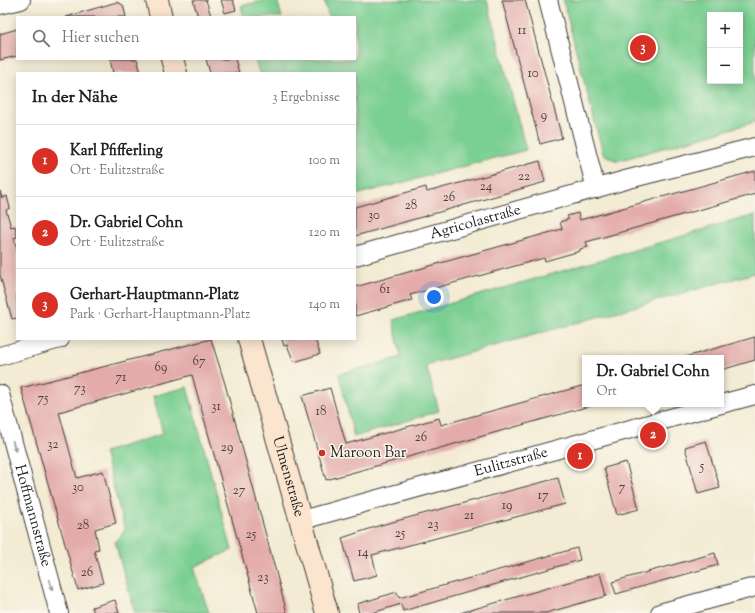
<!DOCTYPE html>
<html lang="de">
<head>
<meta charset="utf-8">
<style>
  :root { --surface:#fff; --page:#f6f6f6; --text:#222; --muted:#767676; --line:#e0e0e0; --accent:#d93025 }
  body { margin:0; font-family:"Sorts Mill Goudy",serif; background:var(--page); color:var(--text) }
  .controls { position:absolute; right:12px; top:12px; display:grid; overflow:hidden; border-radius:0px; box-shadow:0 2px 10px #0003 }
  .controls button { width:36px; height:36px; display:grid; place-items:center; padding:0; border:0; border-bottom:1px solid var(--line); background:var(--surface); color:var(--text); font:20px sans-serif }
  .you { position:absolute; left:434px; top:297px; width:14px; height:14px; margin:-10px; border:3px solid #fff; border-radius:50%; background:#1a73e8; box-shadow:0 0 0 6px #1a73e833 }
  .badge { display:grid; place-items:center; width:26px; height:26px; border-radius:50%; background:var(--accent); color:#fff; font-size:13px; font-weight:700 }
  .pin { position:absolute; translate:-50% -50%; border:2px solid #fff; box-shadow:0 1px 4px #0006 }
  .popup { position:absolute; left:582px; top:355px; width:142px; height:52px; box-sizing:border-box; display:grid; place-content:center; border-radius:0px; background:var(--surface); filter:drop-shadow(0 1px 3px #0005); font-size:13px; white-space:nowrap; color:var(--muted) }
  .popup b { font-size:15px; color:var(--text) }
  .popup::after { content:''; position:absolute; left:50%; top:100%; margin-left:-8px; border:8px solid transparent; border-top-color:var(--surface) }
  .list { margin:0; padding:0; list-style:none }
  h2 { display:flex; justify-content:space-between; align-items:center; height:52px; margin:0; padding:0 16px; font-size:17px }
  h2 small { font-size:13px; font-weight:400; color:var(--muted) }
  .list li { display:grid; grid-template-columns:26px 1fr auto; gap:12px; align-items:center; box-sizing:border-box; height:72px; padding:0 16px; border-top:1px solid var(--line) }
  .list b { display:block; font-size:15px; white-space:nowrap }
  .list p { margin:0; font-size:13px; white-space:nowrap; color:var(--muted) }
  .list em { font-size:13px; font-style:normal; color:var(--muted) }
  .icon { flex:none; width:22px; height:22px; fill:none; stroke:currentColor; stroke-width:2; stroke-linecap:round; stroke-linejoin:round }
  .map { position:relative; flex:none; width:755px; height:613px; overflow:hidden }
  .search { position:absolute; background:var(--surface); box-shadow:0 2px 10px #0003; left:16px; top:16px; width:340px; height:44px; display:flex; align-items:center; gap:10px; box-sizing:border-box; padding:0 14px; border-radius:0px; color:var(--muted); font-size:15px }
  .panel { position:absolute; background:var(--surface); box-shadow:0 2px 10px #0003; left:16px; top:72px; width:340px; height:268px; border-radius:0px }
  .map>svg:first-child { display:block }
</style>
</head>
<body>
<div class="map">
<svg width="755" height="613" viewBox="0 0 755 613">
  <rect width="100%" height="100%" fill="#fbf7ec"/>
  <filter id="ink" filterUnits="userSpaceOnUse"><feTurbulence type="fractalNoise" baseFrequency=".025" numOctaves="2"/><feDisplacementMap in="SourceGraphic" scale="8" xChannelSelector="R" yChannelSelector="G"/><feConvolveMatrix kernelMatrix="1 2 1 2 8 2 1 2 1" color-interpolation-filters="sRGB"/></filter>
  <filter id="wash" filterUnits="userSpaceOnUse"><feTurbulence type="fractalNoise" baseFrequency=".012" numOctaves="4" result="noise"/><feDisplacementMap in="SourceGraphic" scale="16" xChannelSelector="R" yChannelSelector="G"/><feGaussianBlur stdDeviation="0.9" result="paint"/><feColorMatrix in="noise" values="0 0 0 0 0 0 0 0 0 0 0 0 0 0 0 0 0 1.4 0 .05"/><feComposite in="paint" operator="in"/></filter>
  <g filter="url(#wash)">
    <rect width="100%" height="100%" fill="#f3ebd3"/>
    <g fill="#7acf92" stroke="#4b7657" fill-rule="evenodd">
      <polygon points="266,0 277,0 282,17 244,17 241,6"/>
      <polygon points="324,0 487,0 526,150 355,195 355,73 259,73 255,59 355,59 355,17 329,17"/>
      <path d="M563,0H755V122L617,161L603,154ZM710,15H740V81H710Z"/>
      <polygon points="755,215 755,273 426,365 439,411 354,437 339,374 401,357 393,320"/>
      <polygon points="187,387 232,550 194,567 209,613 135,613 115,542 125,530 104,452 163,434 153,396"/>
    </g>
    <g id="blocks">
      <g fill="#e3acaa">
        <polygon points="193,0 206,0 211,16 198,17"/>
        <polygon points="221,0 233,0 236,10 225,13"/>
        <polygon points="502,0 525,0 562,138 540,144"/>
        <polygon points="117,2 123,5 126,17 66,17"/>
        <polygon points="17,29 17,56 0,60 0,34"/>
        <polygon points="110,59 137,59 141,73 113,73"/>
        <polygon points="206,59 235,59 239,73 210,73"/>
        <polygon points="540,161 545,182 355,236 355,207 426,187 427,192"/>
        <polygon points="755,171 755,194 586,242 588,247 580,249 580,251 545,261 544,258 410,295 412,300 355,316 355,287 562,229 560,222 569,219 567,216 578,213 580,220"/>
        <polygon points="0,191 2,198 7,196 10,208 6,210 11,227 15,226 17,234 17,237 14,238 17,250 17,318 12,319 0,275"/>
        <polygon points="755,337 755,360 721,370 721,358 682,358"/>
        <polygon points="211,339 225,384 287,613 258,613 192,375 59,412 77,478 103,471 116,523 95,529 99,549 94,550 103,583 78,590 21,388"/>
        <polygon points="282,339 315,339 320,354 294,362 287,345 284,346"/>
        <polygon points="585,385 585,404 597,404 326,480 302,396 330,388 346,444 439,418 441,425"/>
        <polygon points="706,441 720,488 698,494 685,447"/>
        <polygon points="626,462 639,509 617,515 604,468"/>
        <polygon points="558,478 565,504 372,555 377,575 354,581 342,538 381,525"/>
        <polygon points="577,548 580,560 403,611 401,604 372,613 359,613 357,604 397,592 399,598"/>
        <polygon points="715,553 718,565 616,594 612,582"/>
        <polygon points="600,573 606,596 546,613 460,613"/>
        <polygon points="115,600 119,613 94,613 92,607"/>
      </g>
    </g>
  </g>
  <g filter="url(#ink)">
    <use href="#blocks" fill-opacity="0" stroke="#3c3b37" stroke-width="1"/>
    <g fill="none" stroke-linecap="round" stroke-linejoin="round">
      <g stroke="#3c3b37" stroke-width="20">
        <g id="street">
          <polyline points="548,0 596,189"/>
          <polyline points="0,5 21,0"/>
          <path id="s1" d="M355,256L629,179L755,147"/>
          <polyline points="0,356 60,339"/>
          <path id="s2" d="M0,394L59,613"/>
          <polyline points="721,404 755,395"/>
          <path id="s3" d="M302,520L721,404"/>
          <polyline points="660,613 755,587"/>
        </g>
      </g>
      <g stroke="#3c3b37" stroke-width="24">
        <g id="secondary">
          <polyline points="157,0 161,17"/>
          <polyline points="172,59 176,73"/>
          <path id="s4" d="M249,339L327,613"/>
        </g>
      </g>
      <use href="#street" stroke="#fff" stroke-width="18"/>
      <use href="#secondary" stroke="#fce5cf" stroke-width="22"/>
    </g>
    <defs><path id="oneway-solid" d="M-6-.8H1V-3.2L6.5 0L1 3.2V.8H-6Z"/></defs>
    <g fill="#999">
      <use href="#oneway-solid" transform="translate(14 446) rotate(75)"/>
      <use href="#oneway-solid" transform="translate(51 585) rotate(75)"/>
    </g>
  </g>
  <circle fill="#c8321e" stroke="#fbf7ec" stroke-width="1.5" cx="322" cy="453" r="4"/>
  <g text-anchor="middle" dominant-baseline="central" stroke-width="3" stroke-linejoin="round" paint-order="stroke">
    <g font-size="13" fill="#4e4040">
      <text x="522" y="31">11</text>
      <text x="533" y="74">10</text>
      <text x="544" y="116">9</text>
      <text x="524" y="177">22</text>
      <text x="486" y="187">24</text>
      <text x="449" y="198">26</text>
      <text x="411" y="206">28</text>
      <text x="374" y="216">30</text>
      <text x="385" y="290">61</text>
      <text x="199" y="362">67</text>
      <text x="161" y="368">69</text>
      <text x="121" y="378">71</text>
      <text x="80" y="389">73</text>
      <text x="43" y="399">75</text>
      <text x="216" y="407">31</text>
      <text x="321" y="412">18</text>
      <text x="421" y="438">26</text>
      <text x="53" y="445">32</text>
      <text x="227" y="448">29</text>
      <text x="702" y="467">5</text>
      <text x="78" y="488">30</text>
      <text x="622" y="488">7</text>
      <text x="239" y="491">27</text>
      <text x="543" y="496">17</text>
      <text x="507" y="506">19</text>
      <text x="469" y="516">21</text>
      <text x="433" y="525">23</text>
      <text x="83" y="526">28</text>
      <text x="400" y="534">25</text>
      <text x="251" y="535">25</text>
      <text x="363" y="553">14</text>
      <text x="87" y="573">26</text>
      <text x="263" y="578">23</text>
    </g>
    <g font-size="15" fill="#1c1c1c" stroke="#fbf7ec">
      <text stroke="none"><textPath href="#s1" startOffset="125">Agricolastraße</textPath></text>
      <text stroke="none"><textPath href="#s3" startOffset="217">Eulitzstraße</textPath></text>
      <text stroke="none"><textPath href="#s4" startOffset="143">Ulmenstraße</textPath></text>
      <text stroke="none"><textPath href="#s2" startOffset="126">Hoffmannstraße</textPath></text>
    </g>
    <g font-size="15" fill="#1c1c1c" stroke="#fbf7ec" text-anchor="start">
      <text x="330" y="453">Maroon Bar</text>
    </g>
  </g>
</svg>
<div class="controls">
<button>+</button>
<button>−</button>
</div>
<div class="you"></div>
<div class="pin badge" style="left:580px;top:456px">1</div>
<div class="pin badge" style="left:653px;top:435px">2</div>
<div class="popup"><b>Dr. Gabriel Cohn</b>Ort</div>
<div class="pin badge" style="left:643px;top:48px">3</div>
<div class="search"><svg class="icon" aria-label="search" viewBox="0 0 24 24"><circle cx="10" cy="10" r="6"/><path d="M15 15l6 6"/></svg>Hier suchen</div>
<section class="panel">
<h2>In der Nähe<small>3 Ergebnisse</small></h2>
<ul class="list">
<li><span class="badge">1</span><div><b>Karl Pfifferling</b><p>Ort · Eulitzstraße</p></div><em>100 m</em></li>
<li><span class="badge">2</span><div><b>Dr. Gabriel Cohn</b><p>Ort · Eulitzstraße</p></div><em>120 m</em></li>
<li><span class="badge">3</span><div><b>Gerhart-Hauptmann-Platz</b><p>Park · Gerhart-Hauptmann-Platz</p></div><em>140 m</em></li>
</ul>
</section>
</div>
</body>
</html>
